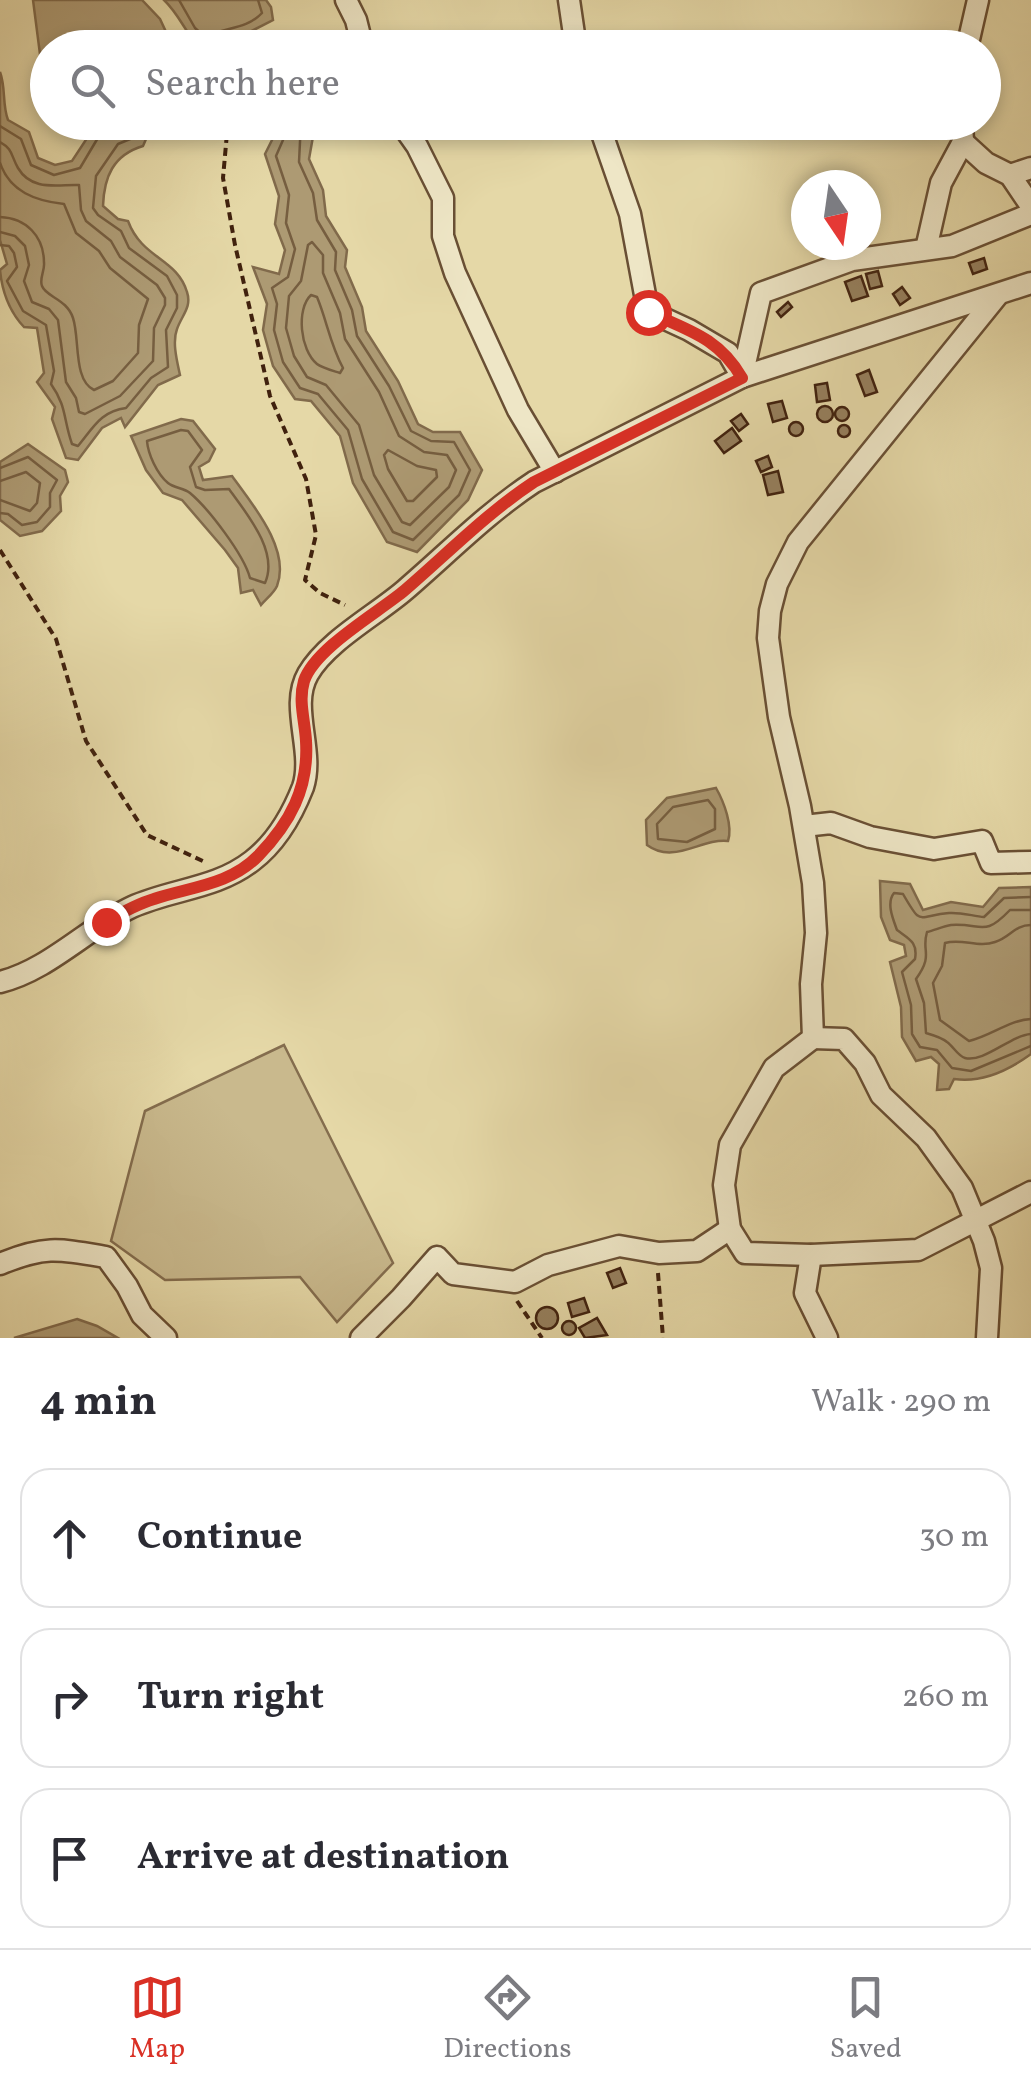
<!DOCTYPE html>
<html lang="en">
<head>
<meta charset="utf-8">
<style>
  :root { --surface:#fff; --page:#f7f7f7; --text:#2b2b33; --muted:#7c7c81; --line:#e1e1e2; --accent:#d93025 }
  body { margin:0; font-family:Vollkorn,serif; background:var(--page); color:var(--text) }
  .compass { position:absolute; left:791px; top:170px; width:90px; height:90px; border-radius:50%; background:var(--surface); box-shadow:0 5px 15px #0003; rotate:167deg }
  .stop { position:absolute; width:30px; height:30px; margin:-22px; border:8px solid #d93025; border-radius:50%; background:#fff }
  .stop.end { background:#d93025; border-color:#fff; box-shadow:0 2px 10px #0008 }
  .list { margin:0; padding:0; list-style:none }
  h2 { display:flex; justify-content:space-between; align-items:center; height:130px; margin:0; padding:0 40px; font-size:42px }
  h2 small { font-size:32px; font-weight:400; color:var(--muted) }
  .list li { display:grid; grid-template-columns:65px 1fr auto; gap:30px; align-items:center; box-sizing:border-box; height:140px; margin:0 20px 20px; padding:0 20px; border:2px solid var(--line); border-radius:30px }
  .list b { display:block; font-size:38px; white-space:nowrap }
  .list em { font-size:32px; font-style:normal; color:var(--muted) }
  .icon { flex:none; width:55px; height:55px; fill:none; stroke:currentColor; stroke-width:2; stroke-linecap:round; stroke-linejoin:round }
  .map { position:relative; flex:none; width:1031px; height:1338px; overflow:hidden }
  .search { position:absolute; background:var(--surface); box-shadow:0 5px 15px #0003; left:30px; right:30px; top:30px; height:110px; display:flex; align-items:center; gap:25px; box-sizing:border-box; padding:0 35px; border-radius:55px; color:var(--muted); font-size:38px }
  .sheet { height:610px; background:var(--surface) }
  nav { display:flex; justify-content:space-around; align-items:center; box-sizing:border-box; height:140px; border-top:2px solid var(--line); background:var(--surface); font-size:28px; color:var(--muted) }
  nav a { display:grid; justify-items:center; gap:5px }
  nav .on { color:var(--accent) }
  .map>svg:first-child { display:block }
</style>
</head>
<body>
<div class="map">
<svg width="1031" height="1338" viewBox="0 0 1031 1338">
  <rect width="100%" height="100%" fill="#e5d8a7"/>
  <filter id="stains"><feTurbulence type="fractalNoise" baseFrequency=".002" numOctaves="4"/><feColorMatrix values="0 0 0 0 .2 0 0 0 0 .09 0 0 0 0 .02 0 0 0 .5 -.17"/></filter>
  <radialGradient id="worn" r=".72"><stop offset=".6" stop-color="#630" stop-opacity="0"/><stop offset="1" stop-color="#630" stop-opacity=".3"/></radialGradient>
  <polygon fill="#c9b98d" stroke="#846d4e" stroke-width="2.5" points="284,1045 393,1263 337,1322 300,1277 165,1280 111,1241 145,1111"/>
  <g fill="#ad9a73" stroke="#816a4b" stroke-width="2.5">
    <polygon points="33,0 142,0 160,19 173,47 145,47 142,43 121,40 111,47 48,48 47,93 45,93"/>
    <path d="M164,0H266L271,7L273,20L232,41L222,39L208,47H199C185,32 179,14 164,0Z"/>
    <path d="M0,72C6,88 2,104 8,120L29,132L38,158L55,165L72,161L97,123H153L143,146C113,155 104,177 103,206L118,219L128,221C142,259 177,258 187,292C192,307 182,315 177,329C172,342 177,361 180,375L158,385L125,427L121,418L102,428L78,460L66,458L52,419L55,407L37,382L44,373L37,328L24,327C9,311 2,291 0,270L7,264L0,240Z"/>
    <polygon points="271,123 309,123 314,131 309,159 323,190 326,216 347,250 345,267 362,307 366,331 398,381 418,424 433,432 460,432 482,470 468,500 417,552 387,542 353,483 340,436 311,401 295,399 273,366 263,330 267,304 253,267 279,274 285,250 275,224 279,196 265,154 273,138"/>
    <path d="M181,419L193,421L215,449L209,461L199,467L203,480L232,476C252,504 291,549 277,586C274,593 266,599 261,605L253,590L241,593L238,568L225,550L182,500L163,493L146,470L131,436Z"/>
    <polygon points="28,444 65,470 68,482 60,496 61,511 42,531 20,536 0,520 0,462"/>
    <path d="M716,788C724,802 733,826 728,841C701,838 674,865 647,845L646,820L667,798Z"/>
    <path d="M880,881L910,884L923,910L951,902L983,907L999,888L1031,887V1054C1009,1070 981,1083 954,1079L949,1089L937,1090L939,1064L931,1057L916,1061L902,1037L901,1007L890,962L906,956L904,945L890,940L881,917Z"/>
    <polygon points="77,1319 97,1326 118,1338 14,1338"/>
  </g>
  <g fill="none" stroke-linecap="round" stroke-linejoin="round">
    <g stroke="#765e40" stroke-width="2.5">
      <path d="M179,0L195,28L205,37C224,27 246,30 262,13L258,0"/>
      <polyline points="281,122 283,140 276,156 289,195 286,223 295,249 288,277 272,288 277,304 274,330 283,362 300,388 318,394 348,430 362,479 393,532 413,540 459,495 470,470 454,442 431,441 411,431 389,386 357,336 352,310 335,270 336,252 317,220 313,193 299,162 301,122"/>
      <polyline points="0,126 21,139 31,165 54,175 80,168 102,131 103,122"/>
      <path d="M0,142C13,149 11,156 18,168C32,192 59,184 79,185L81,210L86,221L111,241L120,257L157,285L165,298V305L154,328L153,361L120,396L85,414L79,412L76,398L66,382L58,320L49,309L32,302L24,281L29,265L25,246L15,236L0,232"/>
      <path d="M0,163C10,192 36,201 64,204L76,233L99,251L110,268L148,299L139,325L138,353L113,381L94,390C73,380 80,339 73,318C67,299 46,297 42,286C39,279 45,270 44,263C44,236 26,218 0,217"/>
      <polygon points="312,242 323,255 323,273 340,313 345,339 379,392 399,436 424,452 447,455 456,470 449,487 410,525 402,522 374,475 359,425 326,385 307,377 294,356 286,328 289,296 301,281 308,245"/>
      <path d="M0,245L9,246L14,253L17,267L7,281L23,311L46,325L54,371L51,384C67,407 63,418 72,444L78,446C93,428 101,411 126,408L151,378L168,367L166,330L177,308V295L167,276L129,248L121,231L98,215L93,208L96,176L118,144L135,137L142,122"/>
      <path d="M311,295L317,297C327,321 330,344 343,368L340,373C334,371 322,368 317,364C300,350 296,309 311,295Z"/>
      <path d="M181,430L188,431L202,450L190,467L196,487L205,490L229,489C247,514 279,552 265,583L250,578C244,555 209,509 190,493C184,488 174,488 168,483C157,474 148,454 147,441Z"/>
      <polygon points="388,450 417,466 436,470 437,477 413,501 407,501 388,469 384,455"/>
      <polyline points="0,468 28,457 57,480 50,493 50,507 37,522 22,525 8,514 0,513"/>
      <polyline points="0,481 26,472 40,483 37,503 30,511 0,500"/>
      <polygon points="708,800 715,809 715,829 687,842 658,839 657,824 673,807"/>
      <path d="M1031,897L1004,898L984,917C973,916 960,912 949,913C916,916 922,927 903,894L894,893C886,903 893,919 897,930C909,939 918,942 915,959L902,972L911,1005L912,1034L920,1047L937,1050L952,1068L971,1071L1031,1046"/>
      <path d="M1031,910H1010C983,938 983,923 951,925C944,926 935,930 927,932C921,952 934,954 916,979L924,1003L926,1033C933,1035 941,1037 947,1042C953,1046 958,1056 965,1058C984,1063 1011,1035 1031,1034"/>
      <path d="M1031,925C1014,925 1011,937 995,942C978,948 962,938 945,943L942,966L933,983L940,1020L969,1041C991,1036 1009,1020 1031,1019"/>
    </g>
  </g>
  <g fill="#96805e" stroke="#40210e" stroke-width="2.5">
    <polygon points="984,258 987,269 973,274 969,263"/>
    <polygon points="878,271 882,286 870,289 866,274"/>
    <polygon points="861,276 868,296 852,301 845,282"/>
    <polygon points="902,287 910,298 900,305 893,294"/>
    <polygon points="788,302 792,307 781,317 777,312"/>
    <polygon points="869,370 877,392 865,396 857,375"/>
    <polygon points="827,383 830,400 817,402 815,385"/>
    <polygon points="782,401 787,418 773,422 768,404"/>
    <circle cx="825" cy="414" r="8"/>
    <circle cx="842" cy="414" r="7"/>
    <polygon points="741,414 748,424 739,431 731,421"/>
    <circle cx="796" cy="429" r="7"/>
    <circle cx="844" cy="431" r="6"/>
    <polygon points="732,428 741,441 724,453 715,441"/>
    <polygon points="768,456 772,467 761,472 756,461"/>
    <polygon points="778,471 783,492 768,495 763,475"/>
    <polygon points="620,1268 626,1283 613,1288 607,1273"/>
    <polygon points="584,1298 589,1312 572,1317 568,1303"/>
    <circle cx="547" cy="1318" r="11"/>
    <polygon points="597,1318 607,1335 585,1338 579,1328"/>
    <circle cx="569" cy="1328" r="7"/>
  </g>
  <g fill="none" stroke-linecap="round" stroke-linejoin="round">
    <g stroke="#694f34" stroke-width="25">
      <g id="minor">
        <polyline points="346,0 356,20 363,48"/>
        <polyline points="569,0 576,48"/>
        <polyline points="967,48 978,0"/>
        <polyline points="400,122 417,146 443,198 443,236 455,273 518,410 555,472"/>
        <polyline points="598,122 630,214 648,311 689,330 728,353 742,377"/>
        <polyline points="963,142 986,163 1010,175 1031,206"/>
        <polyline points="1010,175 1031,168"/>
        <polyline points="926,249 941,183 963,142 962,122"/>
        <polyline points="997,296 798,542 777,584 770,611 768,638 779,717 800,806 813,883 816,933 811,984 813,1038 774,1068 730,1145 724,1185 730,1229 745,1253 811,1255 918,1250 1031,1192"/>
        <polyline points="742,377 761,293 852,260 952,246 1031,214"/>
        <polyline points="804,826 831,823 870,837 934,849 982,841 991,863 1031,862"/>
        <path d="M0,982C49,970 87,928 132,907C172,889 216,889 252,861C277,842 292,815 303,787C315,751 289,707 308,674C327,641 376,615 405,590C448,553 487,513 534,482L742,377L1031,283"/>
        <polyline points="813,1038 844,1039 865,1063 881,1095 926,1138 962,1188 984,1241 991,1268 987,1338"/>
        <polyline points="811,1255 805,1293 827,1338"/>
        <path d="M0,1264C45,1245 60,1249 106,1257L127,1286L142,1315L166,1338"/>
        <polyline points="361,1338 401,1298 437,1257 453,1274 515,1282 548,1265 619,1246 659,1253 697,1251 730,1229"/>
      </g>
    </g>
    <g stroke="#40210e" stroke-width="4" stroke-dasharray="8 5" stroke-linecap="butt">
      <polyline points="313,48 341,37"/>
      <polyline points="228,122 223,178 235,245 270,396 306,479 316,535 305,580 320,593 345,605"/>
      <polyline points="0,550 56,639 86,741 147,835 205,862"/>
      <polyline points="658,1273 663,1338"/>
      <polyline points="517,1301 542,1338"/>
    </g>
    <use href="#minor" stroke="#eee6c6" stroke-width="20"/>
  </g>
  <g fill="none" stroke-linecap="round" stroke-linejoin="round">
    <path stroke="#d93025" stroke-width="12" d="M106,922C121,913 137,904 154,899C190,887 230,885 258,856C290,823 309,788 306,741C305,721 298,701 304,681C315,648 379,612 405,590C448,553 487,513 534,482L742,378C719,338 688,330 648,312"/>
  </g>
  <rect width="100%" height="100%" filter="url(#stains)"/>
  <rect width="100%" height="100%" fill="url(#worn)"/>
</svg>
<svg class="compass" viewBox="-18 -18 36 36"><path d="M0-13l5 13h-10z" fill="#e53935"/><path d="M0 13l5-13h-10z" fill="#7c7c81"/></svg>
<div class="stop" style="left:648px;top:312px"></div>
<div class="stop end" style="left:106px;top:922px"></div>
<div class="search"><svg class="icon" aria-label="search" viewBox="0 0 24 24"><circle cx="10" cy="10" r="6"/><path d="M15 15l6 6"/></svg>Search here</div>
</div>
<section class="sheet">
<h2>4 min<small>Walk · 290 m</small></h2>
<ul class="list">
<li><svg class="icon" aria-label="ahead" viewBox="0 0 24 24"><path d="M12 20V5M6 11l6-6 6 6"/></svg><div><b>Continue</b></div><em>30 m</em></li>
<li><svg class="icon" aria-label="right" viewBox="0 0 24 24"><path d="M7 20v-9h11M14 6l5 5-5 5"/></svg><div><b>Turn right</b></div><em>260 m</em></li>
<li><svg class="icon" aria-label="arrive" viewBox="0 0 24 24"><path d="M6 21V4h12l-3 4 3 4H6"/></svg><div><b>Arrive at destination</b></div></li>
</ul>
</section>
<nav>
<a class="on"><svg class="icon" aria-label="map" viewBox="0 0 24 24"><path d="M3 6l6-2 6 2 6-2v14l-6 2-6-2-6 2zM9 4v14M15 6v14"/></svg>Map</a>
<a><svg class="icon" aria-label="directions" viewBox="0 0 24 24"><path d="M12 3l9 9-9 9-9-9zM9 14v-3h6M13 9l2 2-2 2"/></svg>Directions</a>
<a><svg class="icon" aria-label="saved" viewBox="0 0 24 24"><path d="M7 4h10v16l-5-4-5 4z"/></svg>Saved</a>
</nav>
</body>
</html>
